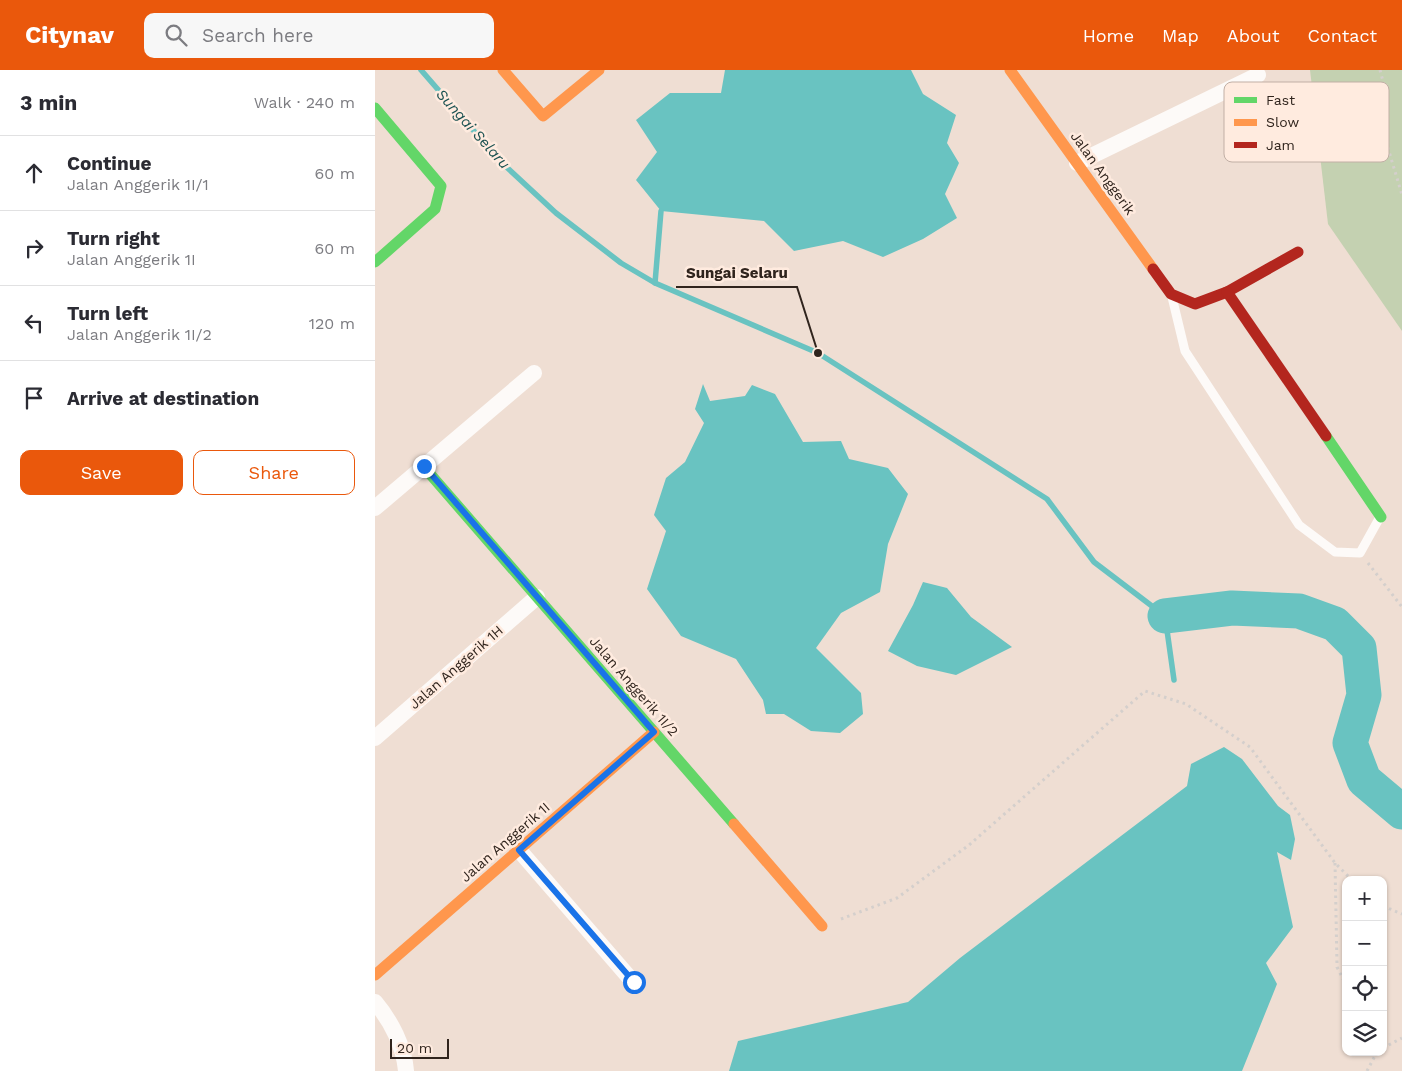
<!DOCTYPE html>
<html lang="en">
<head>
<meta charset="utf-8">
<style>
  :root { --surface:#fff; --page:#f7f7f7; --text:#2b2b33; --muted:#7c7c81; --line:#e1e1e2; --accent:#ea580c }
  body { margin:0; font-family:"Work Sans",sans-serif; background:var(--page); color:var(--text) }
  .controls { position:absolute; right:15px; bottom:15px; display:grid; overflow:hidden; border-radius:10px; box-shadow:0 1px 4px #0004 }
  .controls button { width:45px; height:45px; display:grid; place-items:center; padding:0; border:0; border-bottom:1px solid var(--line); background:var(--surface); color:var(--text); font:25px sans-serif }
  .scale { position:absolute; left:15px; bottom:12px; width:59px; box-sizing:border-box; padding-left:5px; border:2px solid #30241d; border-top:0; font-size:14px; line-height:18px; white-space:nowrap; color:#30241d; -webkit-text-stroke:4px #ffebdf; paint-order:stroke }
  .stop { position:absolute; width:15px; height:15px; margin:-11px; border:4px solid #1a73e8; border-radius:50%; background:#fff }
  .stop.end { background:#1a73e8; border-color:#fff; box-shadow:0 1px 5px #0008 }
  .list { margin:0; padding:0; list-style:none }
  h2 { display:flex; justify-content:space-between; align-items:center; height:65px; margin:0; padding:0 20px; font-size:21px }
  h2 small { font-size:16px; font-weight:400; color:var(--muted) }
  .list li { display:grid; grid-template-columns:32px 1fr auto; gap:15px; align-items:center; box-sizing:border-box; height:75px; padding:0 20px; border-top:1px solid var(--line) }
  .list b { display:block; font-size:19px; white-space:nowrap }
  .list p { margin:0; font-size:16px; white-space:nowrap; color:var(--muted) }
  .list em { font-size:16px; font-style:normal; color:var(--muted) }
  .actions { display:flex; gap:10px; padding:15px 20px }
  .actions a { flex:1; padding:11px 0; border:1px solid var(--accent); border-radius:10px; text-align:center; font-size:18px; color:var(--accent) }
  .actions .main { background:var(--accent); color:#fff }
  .icon { flex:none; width:28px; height:28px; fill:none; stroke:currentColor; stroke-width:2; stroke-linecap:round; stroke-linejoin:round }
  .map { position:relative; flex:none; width:1027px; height:1001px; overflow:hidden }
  header { display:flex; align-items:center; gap:30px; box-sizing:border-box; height:70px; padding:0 25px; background:var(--accent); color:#fff }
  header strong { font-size:24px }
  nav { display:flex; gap:28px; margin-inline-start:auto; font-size:18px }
  .search { width:350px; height:45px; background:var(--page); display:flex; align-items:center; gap:12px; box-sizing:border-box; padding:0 18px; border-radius:10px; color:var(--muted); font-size:19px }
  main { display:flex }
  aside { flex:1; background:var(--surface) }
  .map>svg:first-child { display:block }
</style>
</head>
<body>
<header>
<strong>Citynav</strong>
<div class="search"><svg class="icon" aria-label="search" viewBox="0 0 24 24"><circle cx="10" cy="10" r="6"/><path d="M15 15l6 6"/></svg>Search here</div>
<nav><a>Home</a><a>Map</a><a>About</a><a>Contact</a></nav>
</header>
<main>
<aside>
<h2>3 min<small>Walk · 240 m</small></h2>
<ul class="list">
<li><svg class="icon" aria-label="ahead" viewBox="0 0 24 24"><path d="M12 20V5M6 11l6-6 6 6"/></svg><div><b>Continue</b><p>Jalan Anggerik 1I/1</p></div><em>60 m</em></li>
<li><svg class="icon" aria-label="right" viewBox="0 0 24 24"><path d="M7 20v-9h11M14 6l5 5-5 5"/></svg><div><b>Turn right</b><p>Jalan Anggerik 1I</p></div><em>60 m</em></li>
<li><svg class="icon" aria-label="left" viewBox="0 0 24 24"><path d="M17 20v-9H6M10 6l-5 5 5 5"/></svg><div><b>Turn left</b><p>Jalan Anggerik 1I/2</p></div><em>120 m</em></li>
<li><svg class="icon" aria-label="arrive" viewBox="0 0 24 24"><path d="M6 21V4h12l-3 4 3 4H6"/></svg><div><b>Arrive at destination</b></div></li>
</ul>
<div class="actions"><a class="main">Save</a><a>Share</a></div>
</aside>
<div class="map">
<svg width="1027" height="1001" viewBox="0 0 1027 1001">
  <rect width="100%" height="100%" fill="#efded3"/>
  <polygon fill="#c4d1b1" points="935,0 1027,0 1027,261 953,154"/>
  <g fill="#69c3c1">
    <polygon points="350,0 536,0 548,24 581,45 572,73 584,93 570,124 582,148 548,169 508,187 468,171 419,181 389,151 286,141 261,110 282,82 261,50 295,23 346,23"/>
    <polygon points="328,314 335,331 370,326 377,315 400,324 428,372 466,371 474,389 513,398 533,424 513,474 505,522 466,543 441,578 486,623 488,644 465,663 436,661 409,644 391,644 388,630 361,589 306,566 272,519 291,461 279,445 291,408 310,392 329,353 320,339"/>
    <polygon points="548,512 572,518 596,547 637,577 581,605 542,596 513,581 538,535"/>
    <polygon points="849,677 867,689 903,736 915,745 920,769 916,790 902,782 918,857 891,893 902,914 867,1001 354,1001 363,971 533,932 585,888 812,716 816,694"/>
  </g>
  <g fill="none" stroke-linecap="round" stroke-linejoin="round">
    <g stroke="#69c3c1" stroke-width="5.5">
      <polyline points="46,0 125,91 181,143 246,193 280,213 443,283 672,429 719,492 790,546 799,610"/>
      <polyline points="280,213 286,141"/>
    </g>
    <polyline stroke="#69c3c1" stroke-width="35" points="790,546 857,538 924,541 960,554 984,578 989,625 975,673 989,710 1027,742"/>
    <g stroke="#d4cfcc" stroke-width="3" stroke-dasharray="2.5 4" stroke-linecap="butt">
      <polyline points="1005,0 1009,15 1013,78 1027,125"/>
      <polyline points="993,493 1027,537"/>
      <polyline points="960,793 962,897 971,915"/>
      <polyline points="1008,836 1027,844"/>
      <polyline points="466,849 522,828 594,775 770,621 811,634 875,677 960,793 977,810"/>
      <polyline points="1008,978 1027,968"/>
      <polyline points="992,1001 1002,982"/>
    </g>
    <polyline stroke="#fdfaf8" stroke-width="9" points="797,227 810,281 924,455 960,482 985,483 1005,447"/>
    <g stroke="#fdfaf8" stroke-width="16">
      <polyline points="702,93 883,5"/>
      <polyline points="0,438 159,303"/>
      <polyline points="0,668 162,527"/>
      <polyline points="144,780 259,913"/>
      <path d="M0,932C16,951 29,976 31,1001"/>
    </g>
    <g stroke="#63d668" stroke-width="11">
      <polyline points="0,38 66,116 60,139 0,192"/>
      <polyline points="951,366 1006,447"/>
      <polyline points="49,397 359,754"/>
    </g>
    <g stroke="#ff974d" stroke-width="11">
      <polyline points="128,0 168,46 224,0"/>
      <polyline points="635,0 778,199"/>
      <polyline points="359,754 447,856"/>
      <polyline points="0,905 279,662"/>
    </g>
    <g stroke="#b3261e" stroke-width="11">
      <polyline points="778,199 796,224 820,234 852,222 923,182"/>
      <polyline points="852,222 951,366"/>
    </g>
  </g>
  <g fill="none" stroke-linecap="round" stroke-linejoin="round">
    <polyline stroke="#1a73e8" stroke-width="6" points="49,396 279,662 144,780 259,912"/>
  </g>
  <g text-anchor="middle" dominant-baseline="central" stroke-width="5" stroke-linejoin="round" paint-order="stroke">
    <g font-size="14" fill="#30241d" stroke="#ffebdf">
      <text transform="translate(728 103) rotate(54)">Jalan Anggerik</text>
      <text transform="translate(81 597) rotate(-41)">Jalan Anggerik 1H</text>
      <text transform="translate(259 616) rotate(49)">Jalan Anggerik 1I/2</text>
      <text transform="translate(130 772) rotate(-41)">Jalan Anggerik 1I</text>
    </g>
    <g font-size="15" font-style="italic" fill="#1a5151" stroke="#ffebdf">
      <text transform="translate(98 59) rotate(48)">Sungai Selaru</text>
    </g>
  </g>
  <rect x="849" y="12" width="165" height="80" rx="8" fill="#ffebdf" stroke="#c1afa5" stroke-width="1"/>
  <rect x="859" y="27" width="23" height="6" fill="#63d668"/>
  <rect x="859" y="49" width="23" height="7" fill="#ff974d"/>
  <rect x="859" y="72" width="23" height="6" fill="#b3261e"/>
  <g font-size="14" fill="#30241d">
    <text x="891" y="35">Fast</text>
    <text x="891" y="57">Slow</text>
    <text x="891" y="80">Jam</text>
  </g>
  <path fill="none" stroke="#30241d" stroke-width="2" d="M443 283L422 217H301"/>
  <circle fill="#30241d" stroke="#ffebdf" stroke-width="2" cx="443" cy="283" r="5"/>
  <g font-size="15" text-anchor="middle" font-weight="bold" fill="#30241d" stroke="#ffebdf" stroke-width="5" stroke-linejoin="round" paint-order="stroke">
    <text x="362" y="208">Sungai Selaru</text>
  </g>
</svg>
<div class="controls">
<button>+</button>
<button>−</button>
<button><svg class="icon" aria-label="locate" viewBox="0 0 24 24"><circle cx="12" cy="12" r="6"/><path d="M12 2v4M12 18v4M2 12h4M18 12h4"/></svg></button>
<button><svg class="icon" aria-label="layers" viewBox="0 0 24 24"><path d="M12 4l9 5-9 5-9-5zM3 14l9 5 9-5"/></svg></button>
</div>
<div class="scale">20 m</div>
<div class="stop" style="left:259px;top:912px"></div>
<div class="stop end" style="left:49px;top:396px"></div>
</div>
</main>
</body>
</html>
